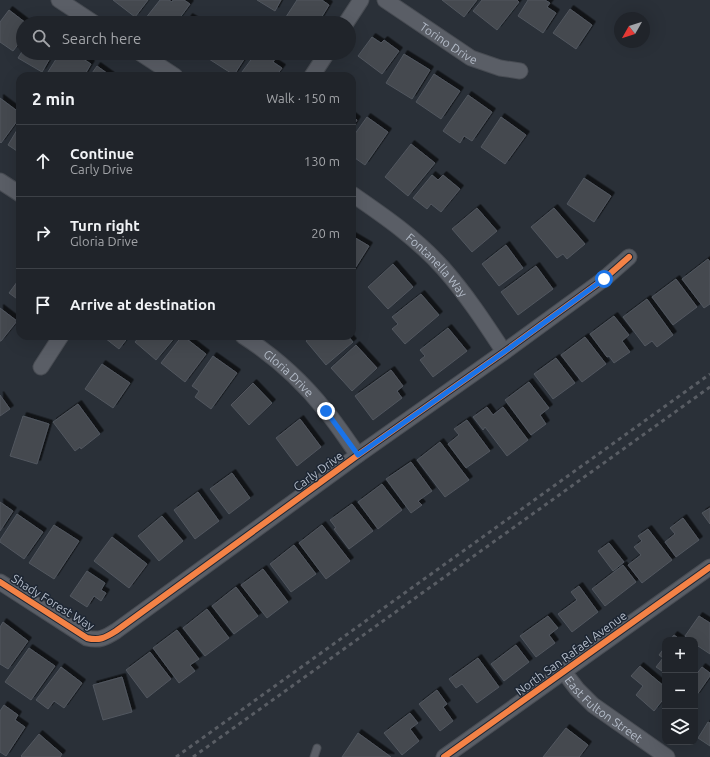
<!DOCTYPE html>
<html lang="en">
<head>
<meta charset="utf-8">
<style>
  :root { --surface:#20242a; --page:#2d3036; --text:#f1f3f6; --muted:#a2a4a8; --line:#3d4147 }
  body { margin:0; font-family:Ubuntu,sans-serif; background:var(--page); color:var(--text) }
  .controls { position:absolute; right:12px; bottom:12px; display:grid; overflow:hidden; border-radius:8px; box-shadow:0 4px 16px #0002 }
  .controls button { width:36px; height:36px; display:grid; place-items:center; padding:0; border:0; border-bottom:1px solid var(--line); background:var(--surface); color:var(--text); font:20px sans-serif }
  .compass { position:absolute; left:614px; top:12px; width:36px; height:36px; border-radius:50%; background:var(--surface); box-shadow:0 4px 16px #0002; rotate:231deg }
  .stop { position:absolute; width:12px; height:12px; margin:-9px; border:3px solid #1a73e8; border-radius:50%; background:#fff }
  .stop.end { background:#1a73e8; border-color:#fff; box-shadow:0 1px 4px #0008 }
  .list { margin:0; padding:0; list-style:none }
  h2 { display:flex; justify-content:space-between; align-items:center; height:52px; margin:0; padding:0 16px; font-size:17px }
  h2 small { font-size:13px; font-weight:400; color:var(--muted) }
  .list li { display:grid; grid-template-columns:26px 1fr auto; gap:12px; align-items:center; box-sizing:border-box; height:72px; padding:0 16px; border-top:1px solid var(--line) }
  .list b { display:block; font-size:15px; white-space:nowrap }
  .list p { margin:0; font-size:13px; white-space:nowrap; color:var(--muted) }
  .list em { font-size:13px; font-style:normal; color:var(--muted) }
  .icon { flex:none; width:22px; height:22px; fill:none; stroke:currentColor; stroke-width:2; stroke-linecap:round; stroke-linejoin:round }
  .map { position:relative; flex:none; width:710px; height:757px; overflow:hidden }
  .search { position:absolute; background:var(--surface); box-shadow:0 4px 16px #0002; left:16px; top:16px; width:340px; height:44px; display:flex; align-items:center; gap:10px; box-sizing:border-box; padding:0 14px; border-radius:22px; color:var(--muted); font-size:15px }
  .panel { position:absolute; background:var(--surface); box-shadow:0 4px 16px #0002; left:16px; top:72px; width:340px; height:268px; border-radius:12px }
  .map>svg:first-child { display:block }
</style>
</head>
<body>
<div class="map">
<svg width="710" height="757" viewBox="0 0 710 757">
  <defs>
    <filter id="shadow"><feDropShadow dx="3.5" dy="-3.5" stdDeviation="0" flood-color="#0009"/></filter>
  </defs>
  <rect width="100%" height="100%" fill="#2a3038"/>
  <g fill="#444950" stroke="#52575f" filter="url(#shadow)">
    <polygon points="113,0 148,0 135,17"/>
    <polygon points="160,0 169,0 172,2 173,0 184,0 190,4 176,23 150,23 145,19"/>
    <polygon points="257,0 281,0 275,11"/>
    <polygon points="297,0 322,0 329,5 318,23 282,23"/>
    <polygon points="442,0 477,0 464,17"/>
    <polygon points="482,0 517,0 519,2 497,30 473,11"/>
    <polygon points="528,0 545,0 550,3 547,7 556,13 543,33 518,16"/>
    <polygon points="570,9 592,25 576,49 553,33"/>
    <polygon points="9,10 26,23 23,23 23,38 13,51 0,42 0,22"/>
    <polygon points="189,17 199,23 185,23"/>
    <polygon points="372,37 381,43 384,40 399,51 382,74 358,56"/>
    <polygon points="23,50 23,53 53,53 42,72 18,58"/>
    <polygon points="60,53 74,53 91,64 84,76 48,76 46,75"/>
    <polygon points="212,53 248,53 234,75 209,59"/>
    <polygon points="256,53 273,53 277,56 273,62 282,68 276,76 239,76"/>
    <polygon points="404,54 430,70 412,99 386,83"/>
    <polygon points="97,66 111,76 90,76"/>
    <polygon points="434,74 460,91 441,119 416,102"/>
    <polygon points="468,95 492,112 472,141 464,136 460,143 443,131"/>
    <polygon points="0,98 20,113 20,117 1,143 0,142"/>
    <polygon points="352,116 357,120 352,128"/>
    <polygon points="367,117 388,132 365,165 352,156 352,138"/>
    <polygon points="501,117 526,135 505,164 481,147"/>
    <polygon points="20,125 20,153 8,145"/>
    <polygon points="411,144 435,163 408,196 385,177"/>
    <polygon points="432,175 438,180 443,175 460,189 441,212 431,204 427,209 413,198"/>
    <polygon points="584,178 611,196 594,222 567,204"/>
    <polygon points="477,208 497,231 472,252 452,229"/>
    <polygon points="554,208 585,244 567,259 563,254 557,258 531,227"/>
    <polygon points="352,236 369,246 352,273"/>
    <polygon points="506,245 523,268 499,286 482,264"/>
    <polygon points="708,259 710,262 710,304 704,308 682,279"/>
    <polygon points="393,264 413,287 388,309 368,287"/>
    <polygon points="536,266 553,289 518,315 501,292"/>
    <polygon points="20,278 20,301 9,293"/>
    <polygon points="676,279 697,307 673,325 652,297"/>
    <polygon points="421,294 439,315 405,344 392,329 398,324 392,317"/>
    <polygon points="647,299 673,335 657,347 652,341 645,346 623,317"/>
    <polygon points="0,308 17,321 1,341 0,341"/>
    <polygon points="614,316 629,335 622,341 630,352 614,363 609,356 607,357 590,334"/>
    <polygon points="448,328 467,351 433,377 420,360 425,356 420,350"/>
    <polygon points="106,336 129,336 119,349 105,338"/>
    <polygon points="140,336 176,336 156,360 135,342"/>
    <polygon points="182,336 183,336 206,354 185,382 161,363"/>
    <polygon points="312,336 348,336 353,342 326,365 306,341"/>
    <polygon points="585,337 606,364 582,382 561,355"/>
    <polygon points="356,345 377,368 352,391 331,368"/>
    <polygon points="213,356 237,373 211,409 195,397 199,391 192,386"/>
    <polygon points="556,358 575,383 553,399 534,374"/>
    <polygon points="102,364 130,383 113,408 85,389"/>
    <polygon points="391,370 403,386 397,391 402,398 373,420 355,396"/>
    <polygon points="529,382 549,408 540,415 546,424 531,435 505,400"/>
    <polygon points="253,383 272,403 249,425 231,405"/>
    <polygon points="0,395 10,409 0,416"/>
    <polygon points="78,404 100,434 81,449 80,447 75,451 53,422"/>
    <polygon points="487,407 493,415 503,407 528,440 507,456 485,427 483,430 473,417"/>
    <polygon points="23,416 49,424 37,464 10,456"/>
    <polygon points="300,419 321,447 297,466 276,438"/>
    <polygon points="467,420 490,451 466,468 448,444 459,435 454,429"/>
    <polygon points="440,442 469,480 445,497 417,460"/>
    <polygon points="411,462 432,491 418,501 422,505 411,513 386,479"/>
    <polygon points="232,473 250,498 229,514 210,489"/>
    <polygon points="382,484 402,510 378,529 358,502"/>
    <polygon points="198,492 219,521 195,539 174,510"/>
    <polygon points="0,502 13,511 0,531"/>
    <polygon points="352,504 373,531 349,549 334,529 336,528 330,520"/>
    <polygon points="710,508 710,524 702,513"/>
    <polygon points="17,514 43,532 24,559 0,542 0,540"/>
    <polygon points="162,516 183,541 159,561 138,536"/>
    <polygon points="683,518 699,540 676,557 665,542 675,534 670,528"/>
    <polygon points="54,525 79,541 54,579 29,563"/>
    <polygon points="322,525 350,561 326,579 299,543"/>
    <polygon points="648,529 672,560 642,583 628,565 641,555 634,547 642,541 638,536"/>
    <polygon points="112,537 147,564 129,588 94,561"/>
    <polygon points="609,543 624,562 613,571 598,551"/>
    <polygon points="294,545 316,574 291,592 270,564"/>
    <polygon points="623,565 636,582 605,606 592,589"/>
    <polygon points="263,569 288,602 267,618 241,585"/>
    <polygon points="87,571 105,583 101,590 106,593 101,601 94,596 87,607 70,596"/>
    <polygon points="579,586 598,612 572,632 558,614 577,600 571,592"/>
    <polygon points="236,587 258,616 234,634 212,606"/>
    <polygon points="207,609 229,638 205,656 183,628"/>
    <polygon points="548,616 558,628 549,635 555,643 536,657 520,636"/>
    <polygon points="699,616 710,623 710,654 695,644 695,640 690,640 685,636"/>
    <polygon points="3,622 28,641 8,669 0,664 0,627"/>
    <polygon points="177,630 199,659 190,665 195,671 179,683 153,648"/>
    <polygon points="674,635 681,640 670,640"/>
    <polygon points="516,645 529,662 504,681 491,664"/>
    <polygon points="665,647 665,673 656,667 663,658 659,655"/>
    <polygon points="29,648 55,666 31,700 5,682"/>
    <polygon points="150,652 171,679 147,698 126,670"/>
    <polygon points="478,658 499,687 477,703 462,684 456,688 449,679"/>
    <polygon points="640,666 665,687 665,697 654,711 636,695 643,686 631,676"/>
    <polygon points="61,667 82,683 64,708 54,701 48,709 36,700"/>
    <polygon points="702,667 710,673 710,676 696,696 695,676"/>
    <polygon points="122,677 132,712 103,720 93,685"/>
    <polygon points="437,690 447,704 443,707 453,721 440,731 419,704"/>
    <polygon points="4,705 18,715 15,720 25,727 6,756 0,752 0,711"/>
    <polygon points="410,713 418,723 410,729 419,741 402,755 384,733"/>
    <polygon points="708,722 710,723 710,746 698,738"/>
    <polygon points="566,728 588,745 579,757 543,757"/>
    <polygon points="358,733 391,757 342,757"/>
    <polygon points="39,734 62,754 60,757 22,757 21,756"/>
  </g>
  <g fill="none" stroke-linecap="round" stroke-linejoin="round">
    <g stroke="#484c53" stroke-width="9">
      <polyline id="service" points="314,757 317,748"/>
    </g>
    <g stroke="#484c53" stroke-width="17">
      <g id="minor">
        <polyline points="59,0 94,23"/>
        <path id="s1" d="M385,0L471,58L500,68L520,71"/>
        <polyline points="346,23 361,0"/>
        <polyline points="140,53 175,76"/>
        <polyline points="312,76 327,53"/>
        <polyline points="0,181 20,194"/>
        <path id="s2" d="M352,194C384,216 416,238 443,268C466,294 485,323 504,352"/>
        <path id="s3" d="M243,336C274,356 302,381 325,410C337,424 347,440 358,455"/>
        <polyline points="41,367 61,336"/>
        <path d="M0,582L87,638C99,641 105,638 116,631L358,455L504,352L604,279L629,257"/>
        <path id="s4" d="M564,672L577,689L593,705L667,757"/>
        <polyline points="444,757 710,567"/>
      </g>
    </g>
    <use href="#service" stroke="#5a5e66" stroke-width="7"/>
    <use href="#minor" stroke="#5a5e66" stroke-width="15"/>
    <g stroke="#595d64" stroke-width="3" stroke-dasharray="4 4" stroke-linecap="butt">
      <polyline points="176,757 710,374"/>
      <polyline points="193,757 710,387"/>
    </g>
    <g stroke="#1d2633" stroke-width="8">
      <g id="cycleway">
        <path d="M0,582L87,638C99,641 105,638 116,631L358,455L504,352L604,279L629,257"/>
        <polyline points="444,757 710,567"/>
      </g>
    </g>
    <use href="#cycleway" stroke="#f48246" stroke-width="6"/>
  </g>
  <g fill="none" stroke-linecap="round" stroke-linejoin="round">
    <polyline stroke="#1a73e8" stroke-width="5" points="326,411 358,455 504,352 604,279"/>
  </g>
  <g text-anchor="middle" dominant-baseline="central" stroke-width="3" stroke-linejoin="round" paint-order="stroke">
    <g font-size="12" fill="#b4bcc9" stroke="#1d2633">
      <text stroke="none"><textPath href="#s1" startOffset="77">Torino Drive</textPath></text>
      <text stroke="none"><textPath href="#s2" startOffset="111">Fontanella Way</textPath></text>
      <text stroke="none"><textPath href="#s3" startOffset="59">Gloria Drive</textPath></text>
      <text transform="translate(318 471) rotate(-36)">Carly Drive</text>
      <text transform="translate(53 602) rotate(32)">Shady Forest Way</text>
      <text transform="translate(571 653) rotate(-36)">North San Rafael Avenue</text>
      <text stroke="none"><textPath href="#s4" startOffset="55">East Fulton Street</textPath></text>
    </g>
  </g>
</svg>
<div class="controls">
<button>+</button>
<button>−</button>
<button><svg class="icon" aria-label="layers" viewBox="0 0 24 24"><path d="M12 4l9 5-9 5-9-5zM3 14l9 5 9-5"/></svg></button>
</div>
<svg class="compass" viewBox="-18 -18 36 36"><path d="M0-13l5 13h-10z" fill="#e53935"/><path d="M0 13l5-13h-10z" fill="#a2a4a8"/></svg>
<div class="stop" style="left:604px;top:279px"></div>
<div class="stop end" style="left:326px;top:411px"></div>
<div class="search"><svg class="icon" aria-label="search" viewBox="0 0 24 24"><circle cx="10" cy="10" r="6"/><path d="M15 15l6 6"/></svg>Search here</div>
<section class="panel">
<h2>2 min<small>Walk · 150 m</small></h2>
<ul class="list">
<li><svg class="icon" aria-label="ahead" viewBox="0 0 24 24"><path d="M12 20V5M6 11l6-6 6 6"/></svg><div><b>Continue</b><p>Carly Drive</p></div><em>130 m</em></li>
<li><svg class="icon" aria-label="right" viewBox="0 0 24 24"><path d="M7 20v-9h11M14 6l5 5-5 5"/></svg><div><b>Turn right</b><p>Gloria Drive</p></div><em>20 m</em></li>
<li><svg class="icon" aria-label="arrive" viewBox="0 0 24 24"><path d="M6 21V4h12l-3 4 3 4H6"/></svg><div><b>Arrive at destination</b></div></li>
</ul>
</section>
</div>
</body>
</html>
